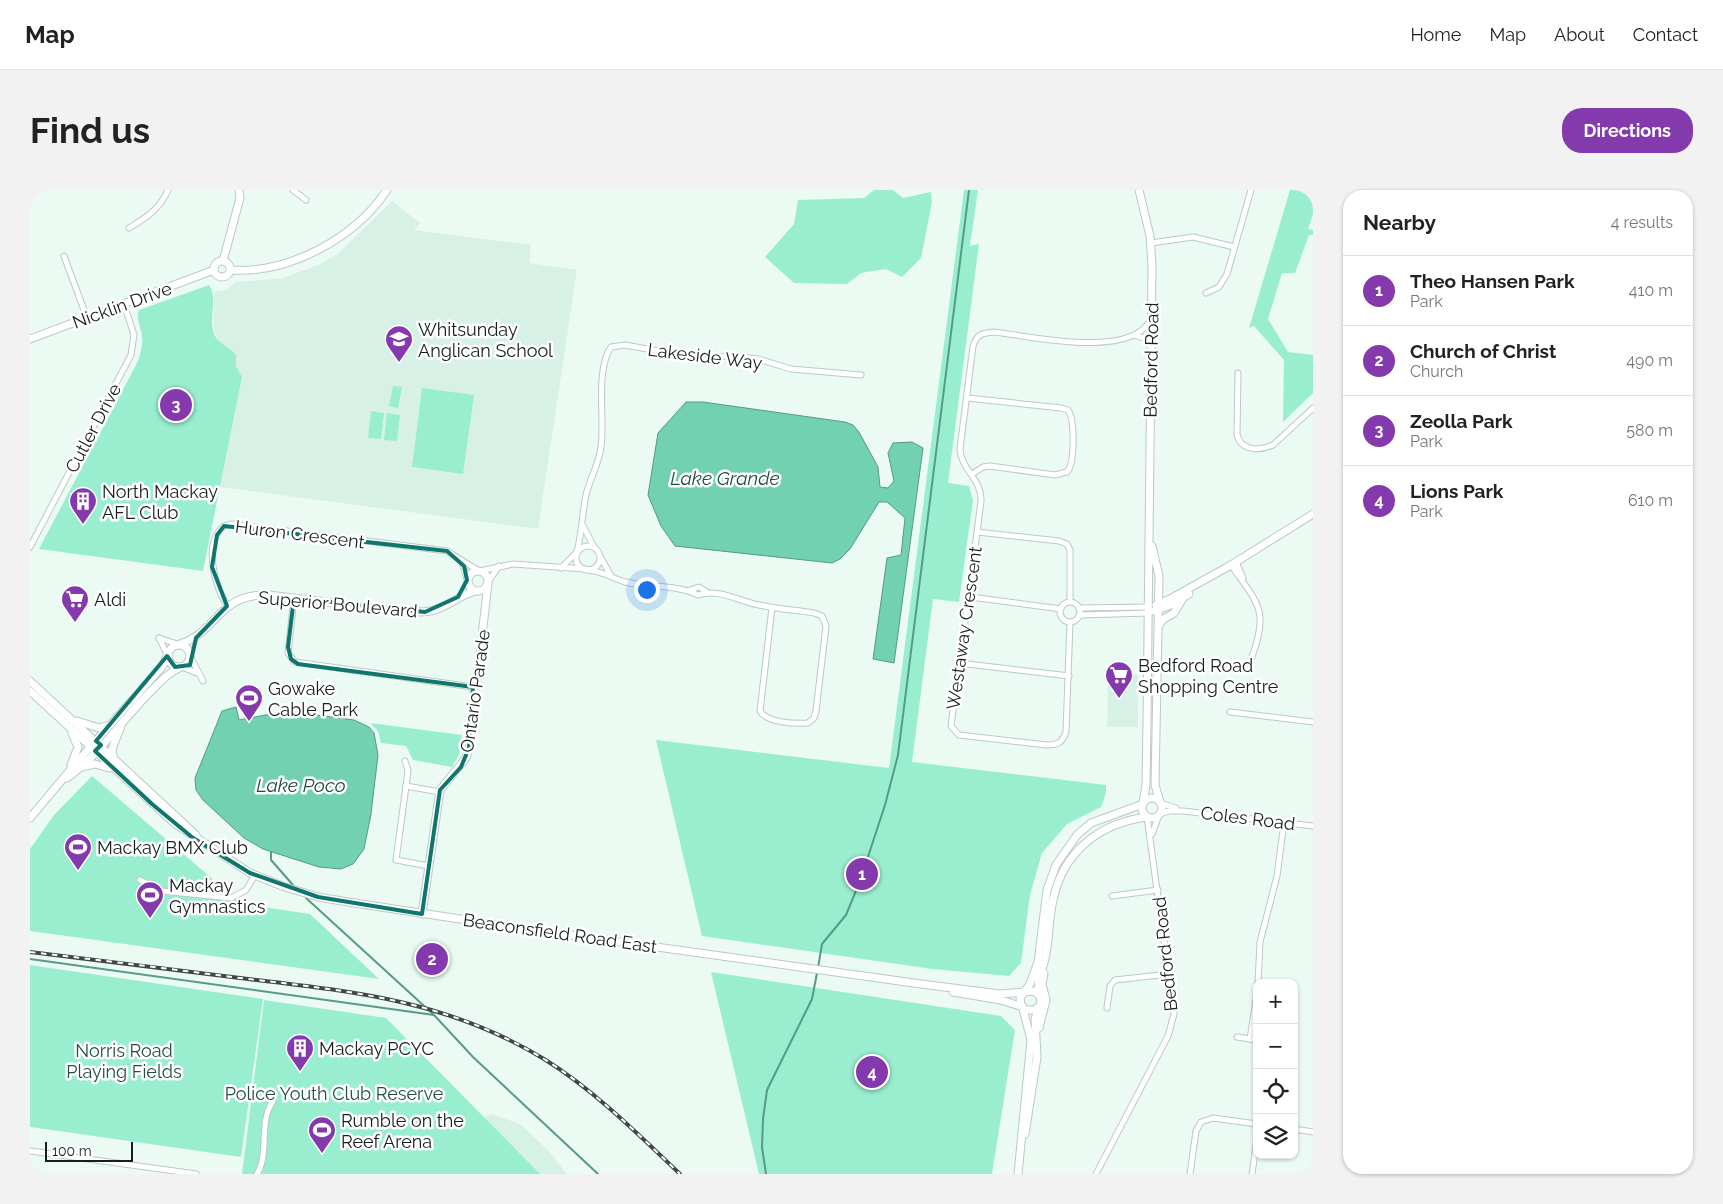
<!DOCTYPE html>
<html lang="en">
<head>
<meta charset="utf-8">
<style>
  :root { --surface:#fff; --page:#f2f2f2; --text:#222; --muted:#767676; --line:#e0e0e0; --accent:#843aad }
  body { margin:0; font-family:Raleway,sans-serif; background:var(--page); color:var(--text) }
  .controls { position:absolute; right:15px; bottom:15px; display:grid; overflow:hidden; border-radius:10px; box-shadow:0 1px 4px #0004 }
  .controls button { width:45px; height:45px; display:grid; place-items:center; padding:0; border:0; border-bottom:1px solid var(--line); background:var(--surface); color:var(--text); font:25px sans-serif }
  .scale { position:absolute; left:15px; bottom:12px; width:88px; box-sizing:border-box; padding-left:5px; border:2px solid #181e1c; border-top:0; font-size:14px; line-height:18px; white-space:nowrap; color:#181e1c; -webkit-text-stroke:4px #fff; paint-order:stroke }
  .you { position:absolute; left:616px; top:399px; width:18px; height:18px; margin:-12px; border:4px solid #fff; border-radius:50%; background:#1a73e8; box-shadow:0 0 0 8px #1a73e833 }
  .badge { display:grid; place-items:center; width:32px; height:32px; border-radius:50%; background:var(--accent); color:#fff; font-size:16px; font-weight:700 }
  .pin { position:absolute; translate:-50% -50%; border:2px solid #fff; box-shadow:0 1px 5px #0006 }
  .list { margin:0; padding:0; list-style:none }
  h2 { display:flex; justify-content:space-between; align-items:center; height:65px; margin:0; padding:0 20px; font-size:21px }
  h2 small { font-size:16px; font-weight:400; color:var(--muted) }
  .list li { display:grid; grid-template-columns:32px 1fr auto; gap:15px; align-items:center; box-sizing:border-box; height:70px; padding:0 20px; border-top:1px solid var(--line) }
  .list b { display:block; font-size:19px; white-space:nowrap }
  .list p { margin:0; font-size:16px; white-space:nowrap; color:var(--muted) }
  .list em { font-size:16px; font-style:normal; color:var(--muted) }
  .icon { flex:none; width:28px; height:28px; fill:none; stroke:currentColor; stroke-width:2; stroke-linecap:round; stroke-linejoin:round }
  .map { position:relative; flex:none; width:1283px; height:984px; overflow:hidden; border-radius:20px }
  header { display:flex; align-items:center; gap:30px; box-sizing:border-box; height:70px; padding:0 25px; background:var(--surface); border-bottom:1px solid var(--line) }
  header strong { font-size:24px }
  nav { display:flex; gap:28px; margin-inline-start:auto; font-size:18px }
  .intro { display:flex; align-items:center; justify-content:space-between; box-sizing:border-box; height:120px; padding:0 30px }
  h1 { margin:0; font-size:35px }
  .button { padding:12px 22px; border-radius:20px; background:var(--accent); color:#fff; font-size:18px; font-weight:700 }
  main { display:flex; gap:30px; padding:0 30px }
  aside { flex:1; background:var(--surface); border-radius:20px; box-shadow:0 1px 4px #0004 }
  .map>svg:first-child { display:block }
</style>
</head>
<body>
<header>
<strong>Map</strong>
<nav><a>Home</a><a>Map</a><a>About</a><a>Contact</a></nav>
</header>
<div class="intro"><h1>Find us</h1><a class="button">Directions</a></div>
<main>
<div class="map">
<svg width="1283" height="984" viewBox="0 0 1283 984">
  <rect width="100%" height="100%" fill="#ebfbf4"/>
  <g fill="#d8f1e7">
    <polygon points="362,11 390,33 384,40 501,55 499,73 547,80 508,339 189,297 212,187 206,176 206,165 190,153 184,141 184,102 196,100 205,92 253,88 288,75 308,64"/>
    <polygon points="1078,483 1106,484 1108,486 1108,537 1077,537"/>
    <polygon points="461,924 490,934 519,961 537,984 464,984 446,931"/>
  </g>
  <g fill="#9aeed0">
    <polygon points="844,0 863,0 873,8 901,2 902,12 891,68 872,87 856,79 831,83 817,94 764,93 735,67 764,34 768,10 834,8"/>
    <polygon points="934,0 948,0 940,56 949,54 918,293 939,296 943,310 929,412 903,409 882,572 1076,595 1076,603 1071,617 1037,634 1012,663 1000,705 991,773 979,786 902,779 672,746 626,550 859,578"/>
    <polygon points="1260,0 1283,0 1283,24 1278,39 1283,40 1283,45 1279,45 1265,83 1252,83 1238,129 1258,162 1283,165 1283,203 1253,232 1254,170 1224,136 1219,138"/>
    <path d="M179,95C189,110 177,129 185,146C190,155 200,157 206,165V176L212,187L173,381L9,359L106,175C110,166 113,157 112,147C112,138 105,129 109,120Z"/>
    <polygon points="363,196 372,197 368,218 359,216"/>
    <polygon points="392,198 444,205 433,284 382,277"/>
    <polygon points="341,221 354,223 351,249 338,248"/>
    <polygon points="357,223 370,225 367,251 354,250"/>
    <polygon points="340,533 432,545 429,565 422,577 383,570 376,556 351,553 348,541"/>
    <polygon points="62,586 212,714 280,724 349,789 0,741 0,659 24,625"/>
    <polygon points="0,775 233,809 211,967 0,937"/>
    <polygon points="681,782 971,826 985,840 962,984 729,984"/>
    <polygon points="234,810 356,828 510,984 212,984"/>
  </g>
  <g fill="#71d1b1" stroke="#569b84">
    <polygon points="656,212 673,212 815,232 823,235 829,242 848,277 850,297 858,298 864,291 858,263 863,253 882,252 893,258 864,473 843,469 857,368 871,365 875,328 857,312 849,312 820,359 810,369 802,373 645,356 631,336 618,305 628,243"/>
    <polygon points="206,517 209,530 256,521 324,530 339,537 344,543 348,565 341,624 334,659 323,674 311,679 289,677 233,659 214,648 173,610 166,600 165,588 192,521"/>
  </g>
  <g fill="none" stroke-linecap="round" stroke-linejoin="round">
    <g stroke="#569b84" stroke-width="2">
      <polyline points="241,662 241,670 263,695"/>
      <polyline points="276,708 404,825 443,867 568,984"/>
      <polyline points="0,769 404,825"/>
      <polyline points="788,778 792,754 816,725 830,691 855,615 868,565 939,0"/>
      <polyline points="736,984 732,957 733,929 737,900 782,809 787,783"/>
    </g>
    <g stroke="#bacac4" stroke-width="7">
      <g id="street">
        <polyline points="263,0 276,10"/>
        <path d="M99,38C116,28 130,19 138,0"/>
        <polyline points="1121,53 1163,47 1204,57"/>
        <polyline points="34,66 57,128"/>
        <polyline points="1176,103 1189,97 1197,84 1221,0"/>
        <polyline points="1104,145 1117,149 1121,154"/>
        <path d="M1208,183L1207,244C1210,261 1229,261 1243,255L1283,218"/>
        <path d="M938,208L1031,218L1038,220C1045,230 1045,273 1037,282L1025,285L960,276L953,277L942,284"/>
        <polyline points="553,336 564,357"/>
        <polyline points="947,342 1029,351 1037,354 1040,360 1040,412"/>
        <circle cx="558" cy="368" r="12"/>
        <polyline points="0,357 101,165 104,145 94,114"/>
        <path d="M547,362C552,343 552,324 556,305C560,288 569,274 571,257C575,230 565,180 581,157L595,155L668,168L702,166L728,169L761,179L831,185"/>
        <polyline points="571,368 580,384"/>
        <polyline points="432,371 437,389"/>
        <polyline points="1206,372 1213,388"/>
        <path d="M1201,375C1229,415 1240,421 1220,472"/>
        <polyline points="531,378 546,363"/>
        <path d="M558,380C572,381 582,388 595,392C619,398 646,394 668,405C689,398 708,411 729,415C747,419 766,420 784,423L792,426L796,436L786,521L784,528L778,533C765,534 737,533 730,521L742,418"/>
        <polyline points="450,381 483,374 556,379"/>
        <polyline points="458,392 469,376"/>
        <polyline points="660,400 669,397 677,402"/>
        <polyline points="941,407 1031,419"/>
        <polyline points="264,408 258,463 265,472 443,497"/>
        <circle cx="1040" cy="422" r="10"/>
        <path d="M198,416C184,398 173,352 194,336L202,334L417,361L449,381"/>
        <polyline points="1049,418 1119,417"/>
        <polyline points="1049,425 1119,423"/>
        <path d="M1040,432L1036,542C1032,553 1028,555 1017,555L929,545L921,536L922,528L937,418L941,407L940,397L951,311C952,289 931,280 930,259L943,156C947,144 952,143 964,142C1000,146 1101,170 1121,129"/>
        <polyline points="129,448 147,454"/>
        <polyline points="129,448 137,464"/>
        <polyline points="160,466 173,491"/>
        <polyline points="929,473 1039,486"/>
        <polyline points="152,477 167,483"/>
        <polyline points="1200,522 1283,532"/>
        <polyline points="375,571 378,580 376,596"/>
        <polyline points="1130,613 1146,618"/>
        <polyline points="1129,624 1139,621 1153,621 1283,636"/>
        <polyline points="1122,644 1129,625"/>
        <polyline points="399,676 366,670 376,596 410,602"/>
        <polyline points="110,690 132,701 201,708 216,700 225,685"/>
        <polyline points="1082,706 1128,700"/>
        <polyline points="1228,793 1230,752 1247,686 1254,633"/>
        <polyline points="1077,818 1080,796 1085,790 1139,784"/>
        <polyline points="1207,847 1227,850"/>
        <polyline points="1220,849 1227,804"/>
        <polyline points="1264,939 1283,942"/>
        <polyline points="0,961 166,984"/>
        <path d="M227,984C240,963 228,932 243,911"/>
        <polyline points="1066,984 1138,846 1144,824 1117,627"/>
        <polyline points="1160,984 1166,941 1171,932 1183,928 1227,934"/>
        <polyline points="1222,984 1227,949"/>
      </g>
    </g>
    <g stroke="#bacac4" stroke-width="9">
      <g id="secondary">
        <polyline points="1109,0 1120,46 1122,75 1117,533 1116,595 1113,613"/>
        <circle cx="192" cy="79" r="8"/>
        <polyline points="193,71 210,8 209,0"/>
        <path d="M201,80C259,84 325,48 357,0"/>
        <polyline points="0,149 184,80"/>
        <polyline points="1122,356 1129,386 1125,595 1130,612"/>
        <circle cx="448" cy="391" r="10"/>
        <polyline points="1126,415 1140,409 1201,375 1283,324"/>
        <polyline points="1124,421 1141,415 1159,404"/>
        <polyline points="1129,436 1132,430 1144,423 1152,410"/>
        <path d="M150,454C188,442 188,403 239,405L376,422C388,422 401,423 412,417C424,412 432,404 445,401"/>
        <circle cx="149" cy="466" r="11"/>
        <polyline points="0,491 166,645"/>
        <polyline points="0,501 144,633 220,683 252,696 288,707 318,712 476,736 891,794 970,804 994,802"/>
        <polyline points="47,531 69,538 77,536"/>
        <polyline points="83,566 82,559 91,536"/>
        <polyline points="41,575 48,557 42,543"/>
        <polyline points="51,577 65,574 79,578"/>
        <path d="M37,588C69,565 93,529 121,501C130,492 139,482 151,477"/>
        <circle cx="1122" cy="618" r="10"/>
        <polyline points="0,628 47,572 132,477 137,466"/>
        <polyline points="392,724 410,600 436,568 439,558 445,505 443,497 447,490 458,393"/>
        <polyline points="923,802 971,810 993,817"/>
        <polyline points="995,802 1004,801 1010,806 1011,814 1005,820 995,820 991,815 990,808 1000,794 1008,772 1017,700 1026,675 1047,645 1061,633 1113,614"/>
        <path d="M1009,805C1005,790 1014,778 1016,764C1019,746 1019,728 1023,710C1033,662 1069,633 1117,627"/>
        <polyline points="1009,838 1016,810 1012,794 1014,783"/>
        <polyline points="995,944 1007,867 1005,829 1008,819"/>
        <polyline points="988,984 1001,850 993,819"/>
      </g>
    </g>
    <use href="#street" stroke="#fff" stroke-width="5"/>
    <use href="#secondary" stroke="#fff" stroke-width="7"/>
    <g stroke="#404845" stroke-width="4">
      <path id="rail" d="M0,762C70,770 140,779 210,788C321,801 417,810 514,869C564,900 608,944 650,984"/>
    </g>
    <use href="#rail" stroke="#fff" stroke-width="2" stroke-dasharray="5.5" stroke-linecap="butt"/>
  </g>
  <path fill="none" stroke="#0f766e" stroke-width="4" stroke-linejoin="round" d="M194,336L417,361L434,376L437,390L428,407L395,422L264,408L258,457L261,469L268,474L443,497L439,558L431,577L410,600L392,724L288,707L220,683L163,648L122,614L65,561L71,555L66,551L137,466L145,477L160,475L166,448L197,416L182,377L187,345Z"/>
  <defs>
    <g id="school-pin" transform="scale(1.4375)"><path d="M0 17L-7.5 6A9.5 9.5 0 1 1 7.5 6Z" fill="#843aad" stroke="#fff"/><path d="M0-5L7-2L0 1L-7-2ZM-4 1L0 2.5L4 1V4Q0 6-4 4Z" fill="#fff"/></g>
    <g id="building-pin" transform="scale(1.4375)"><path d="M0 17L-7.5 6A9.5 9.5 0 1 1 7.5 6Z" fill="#843aad" stroke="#fff"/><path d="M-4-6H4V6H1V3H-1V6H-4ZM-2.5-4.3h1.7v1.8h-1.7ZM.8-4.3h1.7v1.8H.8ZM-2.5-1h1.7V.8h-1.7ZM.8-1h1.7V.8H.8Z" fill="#fff"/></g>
    <g id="supermarket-pin" transform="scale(1.4375)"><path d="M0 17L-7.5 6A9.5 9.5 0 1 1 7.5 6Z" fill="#843aad" stroke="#fff"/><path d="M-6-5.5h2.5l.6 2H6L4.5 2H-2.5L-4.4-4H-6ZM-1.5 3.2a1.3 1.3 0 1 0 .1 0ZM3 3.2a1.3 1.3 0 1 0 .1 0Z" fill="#fff"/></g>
    <g id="stadium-pin" transform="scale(1.4375)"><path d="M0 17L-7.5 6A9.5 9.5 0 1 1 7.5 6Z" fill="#843aad" stroke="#fff"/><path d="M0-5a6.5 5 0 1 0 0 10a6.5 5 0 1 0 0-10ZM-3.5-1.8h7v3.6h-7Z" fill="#fff"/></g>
  </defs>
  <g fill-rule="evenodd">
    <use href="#school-pin" x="369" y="149"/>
    <use href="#building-pin" x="53" y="311"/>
    <use href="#supermarket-pin" x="45" y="409"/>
    <use href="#supermarket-pin" x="1089" y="485"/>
    <use href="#stadium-pin" x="219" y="508"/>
    <use href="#stadium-pin" x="48" y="657"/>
    <use href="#stadium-pin" x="120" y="705"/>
    <use href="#building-pin" x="270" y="858"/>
    <use href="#stadium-pin" x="292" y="940"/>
  </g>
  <g text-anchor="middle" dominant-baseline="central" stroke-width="5" stroke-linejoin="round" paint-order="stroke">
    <g font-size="18" fill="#181e1c" stroke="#fff">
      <text transform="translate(92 115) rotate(-20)">Nicklin Drive</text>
      <text transform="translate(675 166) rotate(7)">Lakeside Way</text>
      <text transform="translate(1121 170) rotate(-89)">Bedford Road</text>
      <text transform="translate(63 238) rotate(-62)">Cutler Drive</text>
      <text transform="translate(270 344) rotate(7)">Huron Crescent</text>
      <text transform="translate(308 414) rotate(5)">Superior Boulevard</text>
      <text transform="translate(934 438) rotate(-82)">Westaway Crescent</text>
      <text transform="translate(445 501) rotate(-82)">Ontario Parade</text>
      <text transform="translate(1218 628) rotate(7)">Coles Road</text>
      <text transform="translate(530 743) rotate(8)">Beaconsfield Road East</text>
      <text transform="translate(1135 764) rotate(-96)">Bedford Road</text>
    </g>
    <g font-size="18" fill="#181e1c" stroke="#fff" text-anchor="start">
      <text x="388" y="139">Whitsunday<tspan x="388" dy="21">Anglican School</tspan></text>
      <text x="72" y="301">North Mackay<tspan x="72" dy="21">AFL Club</tspan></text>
      <text x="64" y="409">Aldi</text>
      <text x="1108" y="475">Bedford Road<tspan x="1108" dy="21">Shopping Centre</tspan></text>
      <text x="238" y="498">Gowake<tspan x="238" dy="21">Cable Park</tspan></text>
      <text x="67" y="657">Mackay BMX Club</text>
      <text x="139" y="695">Mackay<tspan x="139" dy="21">Gymnastics</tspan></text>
      <text x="289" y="858">Mackay PCYC</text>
      <text x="311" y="930">Rumble on the<tspan x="311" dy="21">Reef Arena</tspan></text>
    </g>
    <g font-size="18" fill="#234d3f" stroke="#fff">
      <text x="94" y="860">Norris Road<tspan x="94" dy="21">Playing Fields</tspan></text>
      <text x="304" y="903">Police Youth Club Reserve</text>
    </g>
    <g font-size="19" font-style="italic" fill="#214b3d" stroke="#fff">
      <text x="695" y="288">Lake Grande</text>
      <text x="271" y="595">Lake Poco</text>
    </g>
  </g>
</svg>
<div class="controls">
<button>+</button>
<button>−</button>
<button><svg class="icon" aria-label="locate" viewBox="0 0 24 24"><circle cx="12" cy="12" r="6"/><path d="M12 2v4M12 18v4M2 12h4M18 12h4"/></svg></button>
<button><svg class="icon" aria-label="layers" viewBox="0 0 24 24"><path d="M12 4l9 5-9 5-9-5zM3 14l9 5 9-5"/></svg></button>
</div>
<div class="scale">100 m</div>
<div class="you"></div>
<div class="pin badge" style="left:832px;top:684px">1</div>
<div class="pin badge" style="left:402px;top:769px">2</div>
<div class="pin badge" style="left:146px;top:215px">3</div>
<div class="pin badge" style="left:842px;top:882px">4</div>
</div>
<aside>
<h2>Nearby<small>4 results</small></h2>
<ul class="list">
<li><span class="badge">1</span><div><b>Theo Hansen Park</b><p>Park</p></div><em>410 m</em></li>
<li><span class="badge">2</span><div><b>Church of Christ</b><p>Church</p></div><em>490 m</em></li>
<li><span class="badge">3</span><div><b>Zeolla Park</b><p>Park</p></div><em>580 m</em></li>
<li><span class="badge">4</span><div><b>Lions Park</b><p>Park</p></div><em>610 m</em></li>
</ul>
</aside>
</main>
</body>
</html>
